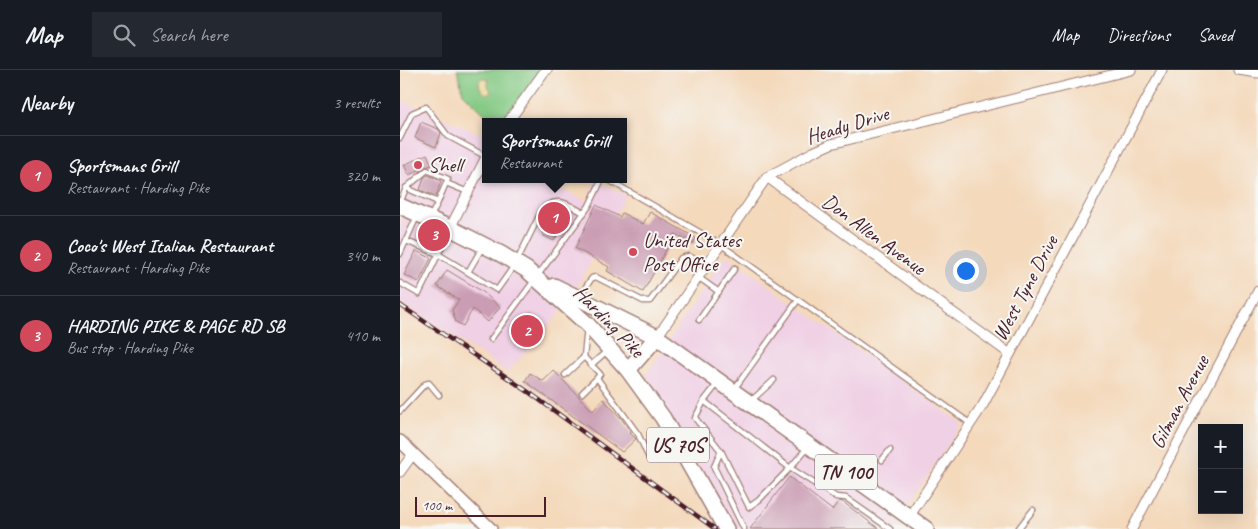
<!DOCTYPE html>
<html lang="en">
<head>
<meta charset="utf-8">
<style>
  :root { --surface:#171b24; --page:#242831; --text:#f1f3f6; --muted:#9ea1a6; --line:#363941; --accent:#d1495b }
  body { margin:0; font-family:Caveat,sans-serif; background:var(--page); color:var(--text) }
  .controls { position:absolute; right:15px; bottom:15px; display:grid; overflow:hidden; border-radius:0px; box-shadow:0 5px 20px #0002 }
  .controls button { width:45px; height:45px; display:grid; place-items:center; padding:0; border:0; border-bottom:1px solid var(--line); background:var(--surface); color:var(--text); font:25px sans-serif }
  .scale { position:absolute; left:15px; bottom:12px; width:131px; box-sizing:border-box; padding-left:5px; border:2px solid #4a1f2b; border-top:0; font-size:14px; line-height:18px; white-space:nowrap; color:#4a1f2b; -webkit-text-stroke:4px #f6f6f2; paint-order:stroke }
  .you { position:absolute; left:565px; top:200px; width:18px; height:18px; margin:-12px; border:4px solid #fff; border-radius:50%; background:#1a73e8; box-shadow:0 0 0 8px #1a73e833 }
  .badge { display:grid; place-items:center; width:32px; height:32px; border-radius:50%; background:var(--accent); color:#fff; font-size:16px; font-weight:700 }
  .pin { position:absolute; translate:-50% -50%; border:2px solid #fff; box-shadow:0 1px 5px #0006 }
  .popup { position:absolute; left:82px; top:48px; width:145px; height:65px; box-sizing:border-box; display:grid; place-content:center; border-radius:0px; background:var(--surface); filter:drop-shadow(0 1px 4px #0005); font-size:16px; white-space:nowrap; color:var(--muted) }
  .popup b { font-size:19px; color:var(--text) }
  .popup::after { content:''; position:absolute; left:50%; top:100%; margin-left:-10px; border:10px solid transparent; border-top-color:var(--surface) }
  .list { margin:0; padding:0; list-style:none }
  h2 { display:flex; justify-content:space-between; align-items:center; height:65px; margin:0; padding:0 20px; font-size:21px }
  h2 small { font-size:16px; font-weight:400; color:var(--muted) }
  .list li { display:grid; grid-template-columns:32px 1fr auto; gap:15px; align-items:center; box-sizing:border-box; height:80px; padding:0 20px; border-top:1px solid var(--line) }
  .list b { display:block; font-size:19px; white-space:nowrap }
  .list p { margin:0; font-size:16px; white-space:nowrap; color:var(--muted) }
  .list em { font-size:16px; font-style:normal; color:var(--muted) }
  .icon { flex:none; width:28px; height:28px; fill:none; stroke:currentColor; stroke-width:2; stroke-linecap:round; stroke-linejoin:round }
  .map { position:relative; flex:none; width:858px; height:459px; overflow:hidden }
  header { display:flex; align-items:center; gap:30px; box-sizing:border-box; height:70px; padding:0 25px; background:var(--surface); border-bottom:1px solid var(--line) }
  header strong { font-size:24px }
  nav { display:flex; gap:28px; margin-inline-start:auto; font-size:18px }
  .search { width:350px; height:45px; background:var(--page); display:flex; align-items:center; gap:12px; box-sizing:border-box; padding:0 18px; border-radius:0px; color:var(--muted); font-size:19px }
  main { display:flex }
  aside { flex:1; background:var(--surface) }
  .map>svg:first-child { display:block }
</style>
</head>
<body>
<header>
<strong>Map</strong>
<div class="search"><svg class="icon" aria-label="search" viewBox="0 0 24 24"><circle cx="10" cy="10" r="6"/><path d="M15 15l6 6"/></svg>Search here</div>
<nav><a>Map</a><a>Directions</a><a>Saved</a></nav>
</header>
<main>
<aside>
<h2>Nearby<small>3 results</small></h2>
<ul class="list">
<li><span class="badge">1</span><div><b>Sportsmans Grill</b><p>Restaurant · Harding Pike</p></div><em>320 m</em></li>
<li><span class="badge">2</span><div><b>Coco's West Italian Restaurant</b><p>Restaurant · Harding Pike</p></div><em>340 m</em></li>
<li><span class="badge">3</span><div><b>HARDING PIKE &amp; PAGE RD SB</b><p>Bus stop · Harding Pike</p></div><em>410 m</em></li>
</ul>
</aside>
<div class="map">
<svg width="858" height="459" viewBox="0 0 858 459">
  <rect width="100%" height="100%" fill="#f6f6f2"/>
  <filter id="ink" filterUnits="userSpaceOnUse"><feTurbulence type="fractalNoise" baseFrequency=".02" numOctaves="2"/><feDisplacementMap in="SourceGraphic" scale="10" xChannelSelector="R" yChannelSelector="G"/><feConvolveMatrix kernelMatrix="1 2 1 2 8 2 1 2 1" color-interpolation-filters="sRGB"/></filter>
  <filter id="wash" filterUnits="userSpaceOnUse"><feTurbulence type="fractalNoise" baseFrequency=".0096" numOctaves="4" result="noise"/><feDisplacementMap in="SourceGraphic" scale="20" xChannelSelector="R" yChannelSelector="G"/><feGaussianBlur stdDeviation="1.12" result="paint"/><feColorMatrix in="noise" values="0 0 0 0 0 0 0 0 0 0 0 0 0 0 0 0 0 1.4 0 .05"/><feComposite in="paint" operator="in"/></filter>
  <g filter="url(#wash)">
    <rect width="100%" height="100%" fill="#f4d9bb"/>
    <g fill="#f0d0e5">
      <polygon points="0,30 85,66 85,109 114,109 137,118 142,110 186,131 196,111 226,125 182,208 159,244 108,302 0,231 0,157 3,149 0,147"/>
      <polygon points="326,185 562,354 496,452 504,459 335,459 246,305"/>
    </g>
    <polygon fill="#83c983" stroke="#667457" points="57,0 147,0 144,2 99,52 93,52 63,23"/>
    <path fill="#eeda9e" stroke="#9c7c64" d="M82,8L88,9V16L91,21L89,24C82,24 79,17 79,11Z"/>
    <g id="blocks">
      <g fill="#ca9db4">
        <polygon points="21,52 38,59 41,63 36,77 15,68"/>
        <polygon points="27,84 32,95 25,97 9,105 4,95"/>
        <polygon points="28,105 41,111 36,126 20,120 24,108"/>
        <polygon points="196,135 220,147 222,143 243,154 250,142 296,168 293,174 275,164 243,222 207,201 209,197 175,178"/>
        <polygon points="158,136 170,140 154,171 142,165 145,160 139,157 146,142"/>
        <polygon points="16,181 31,188 19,212 4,205"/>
        <polygon points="47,200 83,222 100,237 88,252 73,239 63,256 56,252 52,240 59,230 37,216"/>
        <polygon points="131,244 143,255 124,277 112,266"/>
        <polygon points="154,301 193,341 203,329 221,348 231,362 230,363 236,369 222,382 125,311 130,303 143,311"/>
        <polygon points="389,407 432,440 439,431 443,432 479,459 350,459"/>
      </g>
    </g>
  </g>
  <g filter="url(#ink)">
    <use href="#blocks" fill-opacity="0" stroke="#9f7c73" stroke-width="1"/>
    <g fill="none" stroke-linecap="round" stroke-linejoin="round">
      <g stroke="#9f7c73" stroke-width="7">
        <g id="service">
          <polyline points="0,68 12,43 26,37 48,66 85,86"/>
          <polyline points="207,109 320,174 571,354"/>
          <polyline points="6,118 38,132 46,113"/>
          <polyline points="0,133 6,118 27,100 48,109 46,113 68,122"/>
          <polyline points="31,146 38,132"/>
          <path d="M6,171L38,184L97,220L116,193L142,140C157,125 167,134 184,143"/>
          <polyline points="0,184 17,146"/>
          <polyline points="68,202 82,178"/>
          <polyline points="298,207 319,222"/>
          <polyline points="0,213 19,224 50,160"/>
          <polyline points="180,225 192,208 196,207 243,231 250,231 281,188 289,186 306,195"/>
          <polyline points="299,250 335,198"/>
          <polyline points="91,269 189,136 202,109"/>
          <polyline points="184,287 187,258"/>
          <polyline points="191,295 207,281"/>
          <polyline points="165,305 184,287 200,304 197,308 238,364 249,388"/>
          <polyline points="318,313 304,331 390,398 407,378"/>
          <polyline points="335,318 398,230"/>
          <polyline points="182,323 197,308"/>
          <polyline points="352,330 374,310"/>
          <polyline points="304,331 295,348 321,381"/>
          <polyline points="0,341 25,314 29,313 39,325"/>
          <polyline points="482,390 490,380"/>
          <polyline points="344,459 314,397 321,381 349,437 359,430 390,398 436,427 446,428 490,459"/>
          <polyline points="618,459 633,440"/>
        </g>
      </g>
      <g stroke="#9f7c73" stroke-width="11">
        <g id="minor">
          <polyline points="838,0 858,3"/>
          <polyline points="108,52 144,2 147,0"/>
          <polyline points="367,107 610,284"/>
          <polyline points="50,158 85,89"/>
          <polyline points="257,267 367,107 413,82 431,74 731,0"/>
          <polyline points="0,402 13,384"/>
          <polyline points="509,447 583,335 762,0"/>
          <polyline points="732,459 858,221"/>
        </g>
      </g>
      <g stroke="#9f7c73" stroke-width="14">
        <polyline id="tertiary" points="0,371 91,459"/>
      </g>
      <g stroke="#9f7c73" stroke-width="18">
        <g id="primary">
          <polyline points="0,136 50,158 101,184 127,200 187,254 228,300 263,348 326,459"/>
          <polyline points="154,216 257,267 526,459"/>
          <polyline points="228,300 257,267"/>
        </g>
      </g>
      <use href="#service" stroke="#fff" stroke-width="4.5"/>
      <use href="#minor" stroke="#fff" stroke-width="9"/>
      <use href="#tertiary" stroke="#fff" stroke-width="11"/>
      <use href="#primary" stroke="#fff" stroke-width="15"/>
      <g stroke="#4a1f2b" stroke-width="4.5">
        <polyline id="rail" points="0,235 130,323 315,459"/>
      </g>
      <use href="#rail" stroke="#f6f6f2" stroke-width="2.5" stroke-dasharray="8" stroke-linecap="butt"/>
    </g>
  </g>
  <g fill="#d1495b" stroke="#f6f6f2" stroke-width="2">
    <circle cx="18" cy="95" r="5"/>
    <circle cx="233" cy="182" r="5"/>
  </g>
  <g text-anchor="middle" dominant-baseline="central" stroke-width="4" stroke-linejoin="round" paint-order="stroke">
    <g fill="#f6f6f2" stroke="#7e6067" stroke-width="1">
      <rect x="247" y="357.5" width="62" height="35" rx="4"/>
      <rect x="415" y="384.5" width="62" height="35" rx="4"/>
    </g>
    <g font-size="20" font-weight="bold" fill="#4a1f2b">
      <text x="278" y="375">US 70S</text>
      <text x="446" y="402">TN 100</text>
    </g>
    <g font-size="21" fill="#4a1f2b" stroke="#f6f6f2">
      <text transform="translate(447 55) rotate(-17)">Heady Drive</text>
      <text transform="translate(474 164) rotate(36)">Don Allen Avenue</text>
      <text transform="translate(625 218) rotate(-62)">West Tyne Drive</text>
      <text transform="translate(209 251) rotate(46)">Harding Pike</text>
      <text transform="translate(779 332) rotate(-62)">Gilman Avenue</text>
    </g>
    <g font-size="21" fill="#4a1f2b" stroke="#f6f6f2" text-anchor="start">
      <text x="28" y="95">Shell</text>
      <text x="243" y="170">United States<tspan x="243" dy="24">Post Office</tspan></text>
    </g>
  </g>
</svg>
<div class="controls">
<button>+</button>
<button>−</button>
</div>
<div class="scale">100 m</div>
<div class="you"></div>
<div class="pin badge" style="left:154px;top:148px">1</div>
<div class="popup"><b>Sportsmans Grill</b>Restaurant</div>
<div class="pin badge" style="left:127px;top:261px">2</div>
<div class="pin badge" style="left:34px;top:165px">3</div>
</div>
</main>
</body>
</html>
